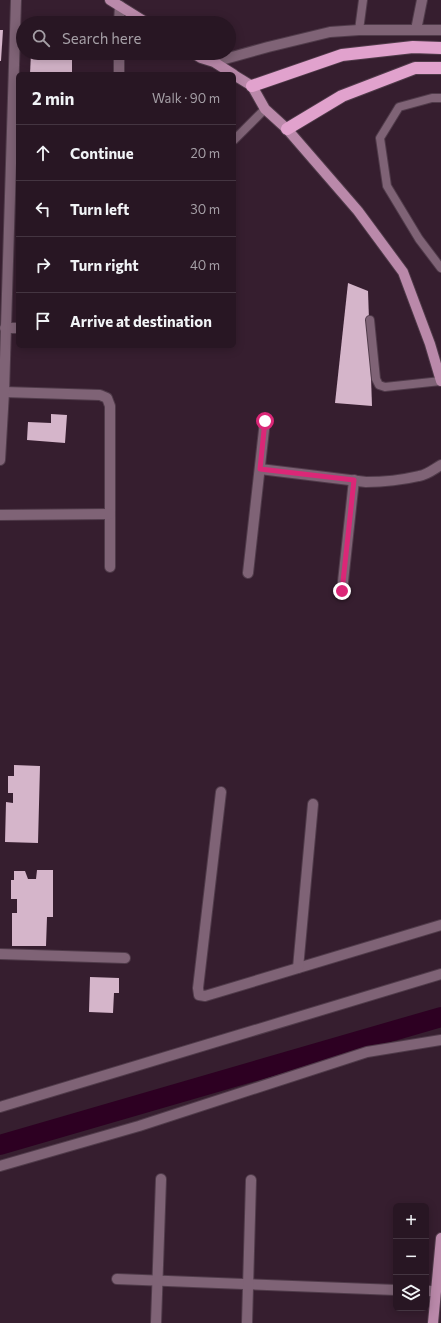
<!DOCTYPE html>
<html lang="en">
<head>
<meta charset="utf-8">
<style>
  :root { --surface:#281623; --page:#301f2b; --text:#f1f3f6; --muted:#a59fa6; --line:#443541 }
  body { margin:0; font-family:Commissioner,sans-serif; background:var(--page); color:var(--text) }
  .controls { position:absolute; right:12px; bottom:12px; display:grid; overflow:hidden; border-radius:6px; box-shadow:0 2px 10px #0003 }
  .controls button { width:36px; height:36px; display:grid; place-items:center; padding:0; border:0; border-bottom:1px solid var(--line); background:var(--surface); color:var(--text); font:20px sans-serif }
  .stop { position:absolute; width:12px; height:12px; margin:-9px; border:3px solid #db2777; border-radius:50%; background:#fff }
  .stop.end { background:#db2777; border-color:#fff; box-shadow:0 1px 4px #0008 }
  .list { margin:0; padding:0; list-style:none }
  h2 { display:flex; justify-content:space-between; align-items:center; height:52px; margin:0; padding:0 16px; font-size:17px }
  h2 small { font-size:13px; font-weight:400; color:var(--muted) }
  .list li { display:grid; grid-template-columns:26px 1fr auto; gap:12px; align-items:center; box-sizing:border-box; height:56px; padding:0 16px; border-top:1px solid var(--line) }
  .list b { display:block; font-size:15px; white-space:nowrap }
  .list em { font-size:13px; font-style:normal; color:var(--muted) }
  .icon { flex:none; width:22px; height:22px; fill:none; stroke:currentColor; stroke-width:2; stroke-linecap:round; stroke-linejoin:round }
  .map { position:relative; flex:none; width:441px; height:1323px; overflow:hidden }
  .search { position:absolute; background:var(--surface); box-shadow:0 2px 10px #0003; left:16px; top:16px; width:220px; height:44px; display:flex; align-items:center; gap:10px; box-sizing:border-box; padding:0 14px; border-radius:22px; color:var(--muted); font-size:15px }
  .panel { position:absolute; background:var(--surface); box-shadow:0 2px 10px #0003; left:16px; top:72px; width:220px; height:276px; border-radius:6px }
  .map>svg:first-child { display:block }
</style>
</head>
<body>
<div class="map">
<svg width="441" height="1323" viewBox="0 0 441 1323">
  <rect width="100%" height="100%" fill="#361e2f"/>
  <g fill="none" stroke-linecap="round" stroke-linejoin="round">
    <polyline stroke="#2d0022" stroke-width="20" points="0,1145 441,1017"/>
  </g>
  <g fill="#d5b5ca">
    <polygon points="0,30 3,30 1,61 0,61"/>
    <polygon points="31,53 72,53 72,74 30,74"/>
    <polygon points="348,283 368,291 372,406 335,403"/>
    <polygon points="51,414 67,415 65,443 27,440 28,422 51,423"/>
    <polygon points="14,765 40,766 38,843 5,842 6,802 13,803 13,793 8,793 8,776 14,776"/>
    <polygon points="37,870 53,870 53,917 47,917 46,946 12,946 12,913 17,913 17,899 11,899 11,880 14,880 14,871 25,871 28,879 36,879"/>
    <polygon points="90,977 119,978 119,993 114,993 113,1013 89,1012"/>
  </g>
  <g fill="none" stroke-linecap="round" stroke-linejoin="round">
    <g stroke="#503b4a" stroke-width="10">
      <g id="lane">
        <polyline points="359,30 363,0"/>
        <polyline points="441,98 432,98 399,107 380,138 387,186 419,239 441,268"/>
        <polyline points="234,140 265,109"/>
        <polyline points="370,320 376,379 379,385 385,387 441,381"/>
      </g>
    </g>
    <g stroke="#503b4a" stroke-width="12">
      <g id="street">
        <polyline points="119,23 120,6"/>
        <polyline points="416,30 422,0"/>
        <polyline points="214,62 268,47 330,32 359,30 441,30"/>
        <polyline points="119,74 119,53"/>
        <polyline points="5,328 18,328"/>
        <polyline points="4,392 100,395 107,398 110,406 110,567"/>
        <polyline points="0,460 4,392 16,0"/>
        <path d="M260,469L366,482C383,482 402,480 419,476C427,475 434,469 441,465"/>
        <polyline points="0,515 110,514"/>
        <polyline points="248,573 265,421"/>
        <polyline points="342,591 354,480"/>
        <polyline points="221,792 198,988 199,995 205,996 441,925"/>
        <polyline points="0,954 125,958"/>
        <polyline points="298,968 313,804"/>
        <polyline points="0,1107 441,974"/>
        <polyline points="0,1166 139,1126 367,1052 441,1040"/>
        <polyline points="117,1279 396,1290"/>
        <polyline points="426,1291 436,1291"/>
        <polyline points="156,1323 161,1179"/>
        <polyline points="247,1323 251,1180"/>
      </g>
    </g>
    <g stroke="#503b4a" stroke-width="12">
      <g id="primary">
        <polyline points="110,0 147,23"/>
        <polyline points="193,53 201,58 214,62 233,74"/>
        <polyline points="234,75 252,86 265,109 287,129 358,211 403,272 430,344 441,381"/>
        <polyline points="433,1323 441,1238"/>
      </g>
    </g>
    <g stroke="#503b4a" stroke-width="14">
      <g id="highway">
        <polyline points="252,86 342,55 413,47 441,48"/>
        <polyline points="287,129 342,96 415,68 441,68"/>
      </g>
    </g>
    <use href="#lane" stroke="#7f6376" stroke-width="8"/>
    <use href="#street" stroke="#7f6376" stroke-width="10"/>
    <use href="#primary" stroke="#ba89aa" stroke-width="10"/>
    <use href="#highway" stroke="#e1a2cd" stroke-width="12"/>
  </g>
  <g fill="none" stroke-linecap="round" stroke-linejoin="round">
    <polyline stroke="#db2777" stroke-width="5" points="265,421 260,469 354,480 342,591"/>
  </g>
</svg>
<div class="controls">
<button>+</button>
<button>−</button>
<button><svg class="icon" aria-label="layers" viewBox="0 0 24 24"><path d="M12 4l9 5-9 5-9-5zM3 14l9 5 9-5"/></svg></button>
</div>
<div class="stop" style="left:265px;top:421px"></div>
<div class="stop end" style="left:342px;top:591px"></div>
<div class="search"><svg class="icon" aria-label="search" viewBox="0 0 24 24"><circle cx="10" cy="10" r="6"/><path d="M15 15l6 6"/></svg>Search here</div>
<section class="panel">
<h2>2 min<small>Walk · 90 m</small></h2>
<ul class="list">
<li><svg class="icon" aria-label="ahead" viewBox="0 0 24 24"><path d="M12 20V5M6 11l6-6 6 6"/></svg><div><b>Continue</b></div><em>20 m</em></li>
<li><svg class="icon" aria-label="left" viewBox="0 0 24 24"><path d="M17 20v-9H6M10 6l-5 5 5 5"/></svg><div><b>Turn left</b></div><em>30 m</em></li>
<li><svg class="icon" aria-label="right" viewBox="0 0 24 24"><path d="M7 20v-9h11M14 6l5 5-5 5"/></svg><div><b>Turn right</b></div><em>40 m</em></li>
<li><svg class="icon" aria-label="arrive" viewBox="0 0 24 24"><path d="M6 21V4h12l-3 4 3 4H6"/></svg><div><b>Arrive at destination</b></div></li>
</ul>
</section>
</div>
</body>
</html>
